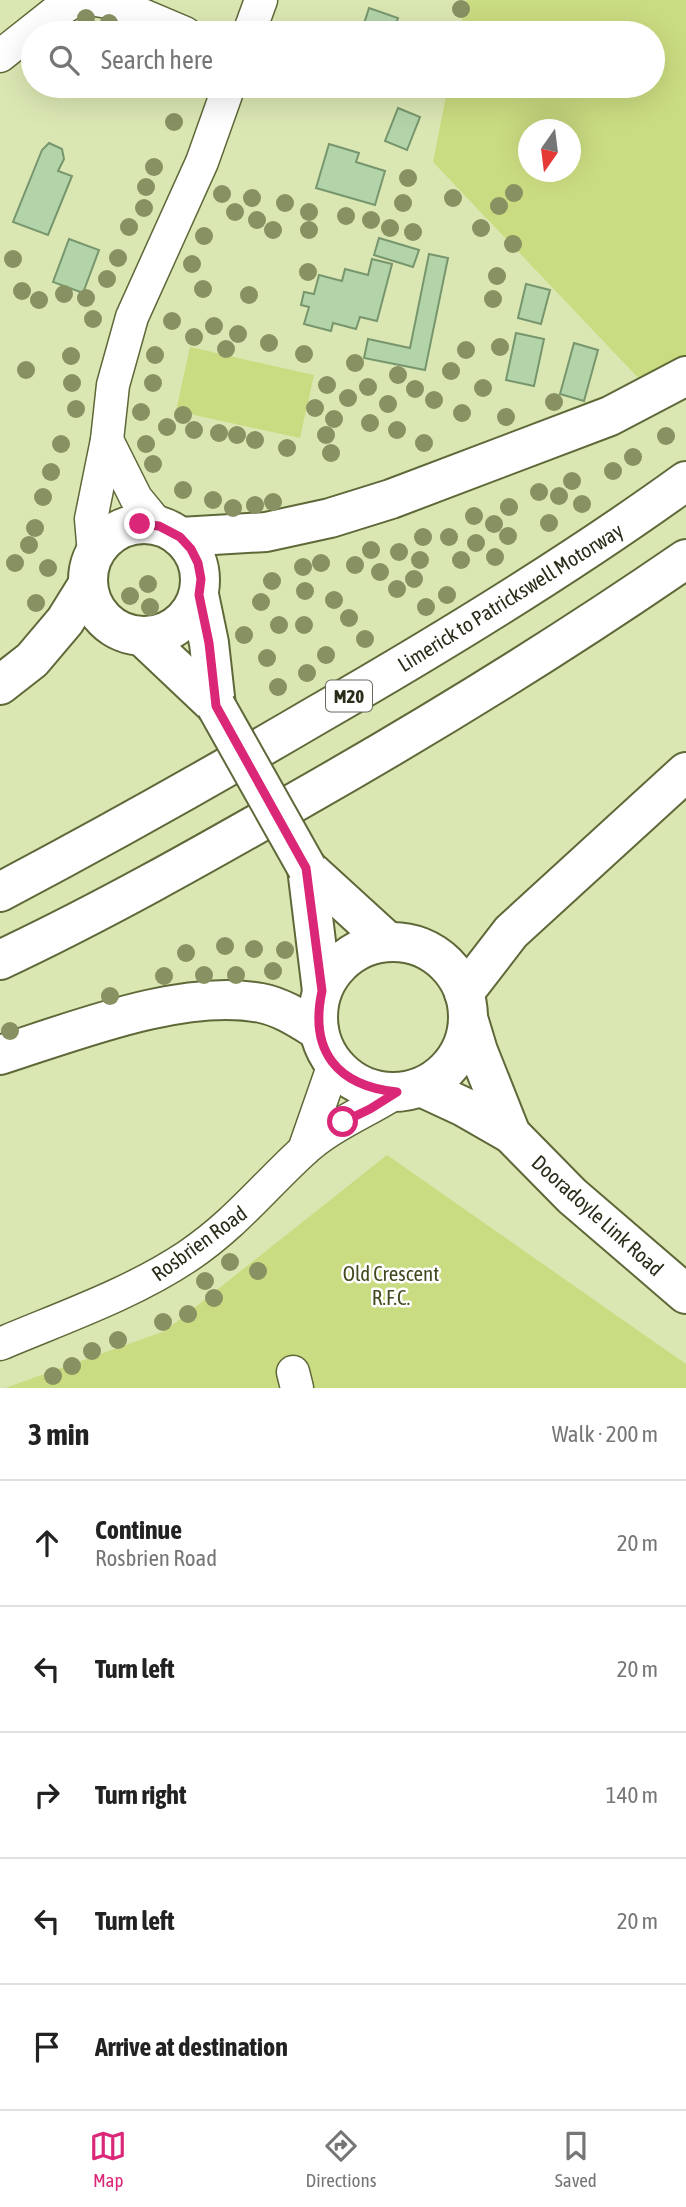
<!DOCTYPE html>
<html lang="en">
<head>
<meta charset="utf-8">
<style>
  :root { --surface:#fff; --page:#f6f6f6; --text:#222; --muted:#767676; --line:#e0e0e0; --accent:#db2777 }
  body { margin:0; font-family:"Asap Condensed",sans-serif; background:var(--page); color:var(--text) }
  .compass { position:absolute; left:518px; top:119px; width:63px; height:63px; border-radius:50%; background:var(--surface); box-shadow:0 7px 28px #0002; rotate:194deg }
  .stop { position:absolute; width:21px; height:21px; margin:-16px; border:5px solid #db2777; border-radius:50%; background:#fff }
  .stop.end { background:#db2777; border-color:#fff; box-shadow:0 2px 7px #0008 }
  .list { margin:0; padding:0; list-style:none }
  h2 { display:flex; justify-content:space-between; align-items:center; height:91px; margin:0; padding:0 28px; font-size:30px }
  h2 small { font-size:23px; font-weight:400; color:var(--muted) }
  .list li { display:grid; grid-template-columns:46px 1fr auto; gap:21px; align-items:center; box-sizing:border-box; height:126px; padding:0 28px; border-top:2px solid var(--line) }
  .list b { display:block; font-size:26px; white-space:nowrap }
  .list p { margin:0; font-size:23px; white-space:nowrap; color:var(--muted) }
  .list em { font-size:23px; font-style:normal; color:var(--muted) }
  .icon { flex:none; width:38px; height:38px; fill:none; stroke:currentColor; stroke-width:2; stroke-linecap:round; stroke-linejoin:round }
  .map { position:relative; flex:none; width:686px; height:1388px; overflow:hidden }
  .search { position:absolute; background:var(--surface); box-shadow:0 7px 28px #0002; left:21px; right:21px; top:21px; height:77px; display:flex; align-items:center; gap:18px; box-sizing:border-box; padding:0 24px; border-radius:38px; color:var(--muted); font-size:26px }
  .sheet { height:721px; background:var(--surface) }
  nav { display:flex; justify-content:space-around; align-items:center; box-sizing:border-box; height:98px; border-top:2px solid var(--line); background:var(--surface); font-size:19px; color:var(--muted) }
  nav a { display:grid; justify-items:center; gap:4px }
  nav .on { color:var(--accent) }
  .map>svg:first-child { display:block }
</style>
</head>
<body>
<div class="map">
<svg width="686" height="1388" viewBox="0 0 686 1388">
  <rect width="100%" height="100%" fill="#dbe7b3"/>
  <g fill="#cadc81" fill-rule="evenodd">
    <path d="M466,0H686V358L645,385L433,162L448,86H653V33H459ZM528,130H570V172H528Z"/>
    <polygon points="190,347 314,375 300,438 176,411"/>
    <polygon points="387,1155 686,1364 686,1388 5,1388 165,1331"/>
  </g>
  <g fill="#b3d4a9" stroke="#77966d" stroke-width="2">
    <polygon points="369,8 398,18 393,33 361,33"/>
    <polygon points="398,108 420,117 407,150 385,141"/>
    <polygon points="49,143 62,149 64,159 58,171 72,176 48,235 13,222 42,150"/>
    <polygon points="329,144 359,153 356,162 385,171 375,205 316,188"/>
    <polygon points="379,238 419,250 413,267 374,255"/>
    <polygon points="69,239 99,250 83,293 53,282"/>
    <polygon points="429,254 448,258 425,370 364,358 368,339 410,348"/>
    <polygon points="372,259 392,264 377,321 360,317 356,329 333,323 331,331 304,324 309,307 301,305 304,292 314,294 319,275 342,281 345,269 368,275"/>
    <polygon points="526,284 550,290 541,324 518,318"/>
    <polygon points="516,333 544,339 534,386 506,380"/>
    <polygon points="574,343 598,350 584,401 560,394"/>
  </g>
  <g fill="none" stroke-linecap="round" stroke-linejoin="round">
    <g stroke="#5e6838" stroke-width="35">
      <g id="minor">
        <polyline points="96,0 114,3 185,33"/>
        <polyline points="249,33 261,0"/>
        <polyline points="0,56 53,14 76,0"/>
        <polyline points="107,440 136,498 159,526"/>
        <polyline points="94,554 91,519 107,440 113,385 132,317 202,162 229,86"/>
        <polyline points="304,1150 334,1064"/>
        <path d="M0,1344C64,1317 131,1294 188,1256C234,1225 263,1188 302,1152C329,1126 366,1112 397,1092"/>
        <polyline points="293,1372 297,1388"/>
      </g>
    </g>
    <g stroke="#5e6838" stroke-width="42">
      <g id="major">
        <circle cx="144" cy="580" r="56"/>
        <polyline points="199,595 209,643 216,706"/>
        <polyline points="142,636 216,706"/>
        <polyline points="307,868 322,991"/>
        <polyline points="307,868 388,942"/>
        <circle cx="393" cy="1017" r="75"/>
        <polyline points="468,1018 478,1051 511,1134"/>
        <polyline points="421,1087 464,1107 511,1134 572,1196 686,1294"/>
      </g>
    </g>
    <g stroke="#5e6838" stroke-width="42">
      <g id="highway">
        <polyline points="180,537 266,532 330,518 391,499 610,416 686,376"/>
        <polyline points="0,685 32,660 65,621 88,584"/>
        <path d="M0,892C106,836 211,777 315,716C442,643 567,567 686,481"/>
        <path d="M0,960C102,912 201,856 299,800C431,725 561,645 686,559"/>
        <polyline points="464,993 511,932 686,772"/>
        <path d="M0,1055C75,1031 183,988 261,1003C282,1007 301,1020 319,1031"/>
      </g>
    </g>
    <use href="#minor" stroke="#fff" stroke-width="32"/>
    <use href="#major" stroke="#fff" stroke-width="38"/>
    <use href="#highway" stroke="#fff" stroke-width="38"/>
    <g stroke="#5e6838" stroke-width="42" stroke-linecap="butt">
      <polyline id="major-bridge" points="216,706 307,868"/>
    </g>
    <use href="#major-bridge" stroke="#fff" stroke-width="38"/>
  </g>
  <g fill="#879162">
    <circle cx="461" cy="9" r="9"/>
    <circle cx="86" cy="18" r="9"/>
    <circle cx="109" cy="23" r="9"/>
    <circle cx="174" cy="122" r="9"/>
    <circle cx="154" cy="167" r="9"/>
    <circle cx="408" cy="178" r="9"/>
    <circle cx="146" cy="187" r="9"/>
    <circle cx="514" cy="193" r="9"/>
    <circle cx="222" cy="194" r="9"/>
    <circle cx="252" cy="198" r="9"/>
    <circle cx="453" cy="198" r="9"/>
    <circle cx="285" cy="203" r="9"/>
    <circle cx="403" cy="203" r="9"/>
    <circle cx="499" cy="206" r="9"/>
    <circle cx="144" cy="208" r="9"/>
    <circle cx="235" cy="212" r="9"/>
    <circle cx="309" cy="212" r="9"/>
    <circle cx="346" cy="216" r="9"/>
    <circle cx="257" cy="220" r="9"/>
    <circle cx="371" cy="220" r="9"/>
    <circle cx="129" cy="227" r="9"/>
    <circle cx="390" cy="228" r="9"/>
    <circle cx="481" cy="228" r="9"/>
    <circle cx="273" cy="230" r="9"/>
    <circle cx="309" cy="230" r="9"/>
    <circle cx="413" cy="232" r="9"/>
    <circle cx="204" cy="236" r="9"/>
    <circle cx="513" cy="244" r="9"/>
    <circle cx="118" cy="258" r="9"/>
    <circle cx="13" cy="259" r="9"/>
    <circle cx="192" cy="264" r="9"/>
    <circle cx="308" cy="272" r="9"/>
    <circle cx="497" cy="276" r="9"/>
    <circle cx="107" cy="279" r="9"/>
    <circle cx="203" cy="289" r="9"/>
    <circle cx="22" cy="291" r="9"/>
    <circle cx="64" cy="294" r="9"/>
    <circle cx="249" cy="295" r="9"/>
    <circle cx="86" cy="298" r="9"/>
    <circle cx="493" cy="299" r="9"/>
    <circle cx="39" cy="300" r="9"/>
    <circle cx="93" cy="319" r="9"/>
    <circle cx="172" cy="321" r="9"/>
    <circle cx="214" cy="326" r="9"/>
    <circle cx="238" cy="334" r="9"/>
    <circle cx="194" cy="337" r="9"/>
    <circle cx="269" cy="343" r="9"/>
    <circle cx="500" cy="347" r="9"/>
    <circle cx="226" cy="349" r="9"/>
    <circle cx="466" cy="350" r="9"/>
    <circle cx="304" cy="354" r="9"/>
    <circle cx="155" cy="355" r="9"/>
    <circle cx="71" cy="356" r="9"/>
    <circle cx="355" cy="363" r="9"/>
    <circle cx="26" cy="370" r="9"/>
    <circle cx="451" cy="371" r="9"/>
    <circle cx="398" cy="375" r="9"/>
    <circle cx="72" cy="383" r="9"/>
    <circle cx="153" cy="383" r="9"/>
    <circle cx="327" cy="385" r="9"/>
    <circle cx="368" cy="387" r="9"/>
    <circle cx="483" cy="388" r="9"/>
    <circle cx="415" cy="389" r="9"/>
    <circle cx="348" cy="398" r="9"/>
    <circle cx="434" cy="400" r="9"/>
    <circle cx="554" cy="402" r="9"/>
    <circle cx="388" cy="404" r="9"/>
    <circle cx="315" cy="408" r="9"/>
    <circle cx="76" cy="409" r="9"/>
    <circle cx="141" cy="412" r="9"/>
    <circle cx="462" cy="413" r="9"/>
    <circle cx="183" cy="415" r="9"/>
    <circle cx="506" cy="417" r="9"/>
    <circle cx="334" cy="419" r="9"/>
    <circle cx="370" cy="423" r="9"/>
    <circle cx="167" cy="427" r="9"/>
    <circle cx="194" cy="430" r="9"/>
    <circle cx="397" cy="430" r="9"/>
    <circle cx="219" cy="433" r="9"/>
    <circle cx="237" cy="435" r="9"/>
    <circle cx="326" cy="435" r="9"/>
    <circle cx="666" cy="436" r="9"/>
    <circle cx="255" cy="440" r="9"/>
    <circle cx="424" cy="443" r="9"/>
    <circle cx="61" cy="444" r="9"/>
    <circle cx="146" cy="444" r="9"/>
    <circle cx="287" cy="448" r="9"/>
    <circle cx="331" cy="453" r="9"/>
    <circle cx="633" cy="457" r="9"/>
    <circle cx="153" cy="464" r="9"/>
    <circle cx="613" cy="471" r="9"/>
    <circle cx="51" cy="472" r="9"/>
    <circle cx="572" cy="481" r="9"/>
    <circle cx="183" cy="490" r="9"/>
    <circle cx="539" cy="492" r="9"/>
    <circle cx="559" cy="496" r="9"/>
    <circle cx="43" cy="497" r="9"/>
    <circle cx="213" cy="500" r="9"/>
    <circle cx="273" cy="502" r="9"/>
    <circle cx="582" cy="504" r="9"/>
    <circle cx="255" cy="505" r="9"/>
    <circle cx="509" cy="507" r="9"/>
    <circle cx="233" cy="508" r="9"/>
    <circle cx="474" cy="516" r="9"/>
    <circle cx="549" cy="523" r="9"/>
    <circle cx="494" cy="524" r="9"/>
    <circle cx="35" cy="528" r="9"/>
    <circle cx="508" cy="536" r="9"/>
    <circle cx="423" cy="537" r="9"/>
    <circle cx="449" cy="537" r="9"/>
    <circle cx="476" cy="543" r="9"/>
    <circle cx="29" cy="545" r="9"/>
    <circle cx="371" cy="550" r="9"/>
    <circle cx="399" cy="552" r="9"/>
    <circle cx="495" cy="557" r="9"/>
    <circle cx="420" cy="560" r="9"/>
    <circle cx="461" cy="560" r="9"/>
    <circle cx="15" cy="563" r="9"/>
    <circle cx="321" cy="563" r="9"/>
    <circle cx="355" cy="565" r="9"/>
    <circle cx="303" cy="567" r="9"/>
    <circle cx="48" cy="568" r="9"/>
    <circle cx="380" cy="572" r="9"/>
    <circle cx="414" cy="579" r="9"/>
    <circle cx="272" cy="581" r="9"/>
    <circle cx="148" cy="584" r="9"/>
    <circle cx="397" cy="589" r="9"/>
    <circle cx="305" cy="591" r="9"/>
    <circle cx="447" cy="595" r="9"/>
    <circle cx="130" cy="596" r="9"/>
    <circle cx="334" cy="600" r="9"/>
    <circle cx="261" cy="602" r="9"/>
    <circle cx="36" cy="603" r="9"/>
    <circle cx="150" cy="607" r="9"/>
    <circle cx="426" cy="607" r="9"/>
    <circle cx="349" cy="618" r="9"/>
    <circle cx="279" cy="625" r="9"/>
    <circle cx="304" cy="625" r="9"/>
    <circle cx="244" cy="635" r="9"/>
    <circle cx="365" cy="639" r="9"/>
    <circle cx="326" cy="655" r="9"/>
    <circle cx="267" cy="658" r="9"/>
    <circle cx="307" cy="673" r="9"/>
    <circle cx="278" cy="687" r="9"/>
    <circle cx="225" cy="946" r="9"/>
    <circle cx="254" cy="949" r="9"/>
    <circle cx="285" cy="950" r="9"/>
    <circle cx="186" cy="953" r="9"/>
    <circle cx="273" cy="971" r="9"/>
    <circle cx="204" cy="975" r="9"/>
    <circle cx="236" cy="975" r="9"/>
    <circle cx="164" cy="976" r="9"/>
    <circle cx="110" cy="996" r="9"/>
    <circle cx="10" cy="1031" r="9"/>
    <circle cx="230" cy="1262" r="9"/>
    <circle cx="258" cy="1271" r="9"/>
    <circle cx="205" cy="1281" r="9"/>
    <circle cx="214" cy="1298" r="9"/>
    <circle cx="188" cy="1314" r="9"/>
    <circle cx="163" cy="1322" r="9"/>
    <circle cx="118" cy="1340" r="9"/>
    <circle cx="92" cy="1351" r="9"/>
    <circle cx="72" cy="1366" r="9"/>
    <circle cx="53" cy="1376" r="9"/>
  </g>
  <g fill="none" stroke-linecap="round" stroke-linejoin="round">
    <path stroke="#db2777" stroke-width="9" d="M140,524L159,526L180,537L191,549L198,563L201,579L199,595L209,643L216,706L306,868L322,991C309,1051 337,1086 397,1092L370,1109L343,1122"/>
  </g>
  <g text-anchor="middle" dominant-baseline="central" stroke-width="5" stroke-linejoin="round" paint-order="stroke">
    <rect fill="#fff" stroke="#686b5d" stroke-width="2" x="326" y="680.5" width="46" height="31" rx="5"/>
    <g font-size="19" font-weight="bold" fill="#282c18">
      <text x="349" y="696">M20</text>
    </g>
    <g font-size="21" fill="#282c18" stroke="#fff">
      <text transform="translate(510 597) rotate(-32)">Limerick to Patrickswell Motorway</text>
      <text transform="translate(598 1215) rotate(42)">Dooradoyle Link Road</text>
      <text transform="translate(199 1243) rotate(-36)">Rosbrien Road</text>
    </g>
    <g font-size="21" fill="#424a1f" stroke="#fff">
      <text x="391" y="1273">Old Crescent<tspan x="391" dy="24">R.F.C.</tspan></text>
    </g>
  </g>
</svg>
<svg class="compass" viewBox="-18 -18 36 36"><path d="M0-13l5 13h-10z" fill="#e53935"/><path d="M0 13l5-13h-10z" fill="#767676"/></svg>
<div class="stop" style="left:343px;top:1122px"></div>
<div class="stop end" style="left:140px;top:524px"></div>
<div class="search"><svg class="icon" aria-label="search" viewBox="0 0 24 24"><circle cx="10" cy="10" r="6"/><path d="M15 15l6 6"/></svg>Search here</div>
</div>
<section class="sheet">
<h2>3 min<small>Walk · 200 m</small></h2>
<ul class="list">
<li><svg class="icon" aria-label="ahead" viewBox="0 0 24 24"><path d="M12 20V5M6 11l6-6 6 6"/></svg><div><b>Continue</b><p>Rosbrien Road</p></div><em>20 m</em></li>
<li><svg class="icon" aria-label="left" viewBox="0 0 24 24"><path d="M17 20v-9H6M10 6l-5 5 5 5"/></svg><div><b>Turn left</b></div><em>20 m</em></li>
<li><svg class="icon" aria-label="right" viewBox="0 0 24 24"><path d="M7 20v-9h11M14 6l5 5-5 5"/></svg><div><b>Turn right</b></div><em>140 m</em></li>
<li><svg class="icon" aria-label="left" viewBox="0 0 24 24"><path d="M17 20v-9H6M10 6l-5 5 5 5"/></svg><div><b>Turn left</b></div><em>20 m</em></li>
<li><svg class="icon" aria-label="arrive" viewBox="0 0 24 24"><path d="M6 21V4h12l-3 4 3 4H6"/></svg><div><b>Arrive at destination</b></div></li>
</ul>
</section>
<nav>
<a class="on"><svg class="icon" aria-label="map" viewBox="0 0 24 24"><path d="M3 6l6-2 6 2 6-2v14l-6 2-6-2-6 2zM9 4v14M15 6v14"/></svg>Map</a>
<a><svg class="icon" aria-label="directions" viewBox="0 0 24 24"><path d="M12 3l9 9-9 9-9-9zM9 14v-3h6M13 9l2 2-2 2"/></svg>Directions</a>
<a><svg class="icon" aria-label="saved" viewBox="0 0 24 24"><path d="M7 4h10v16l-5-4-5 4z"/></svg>Saved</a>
</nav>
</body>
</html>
